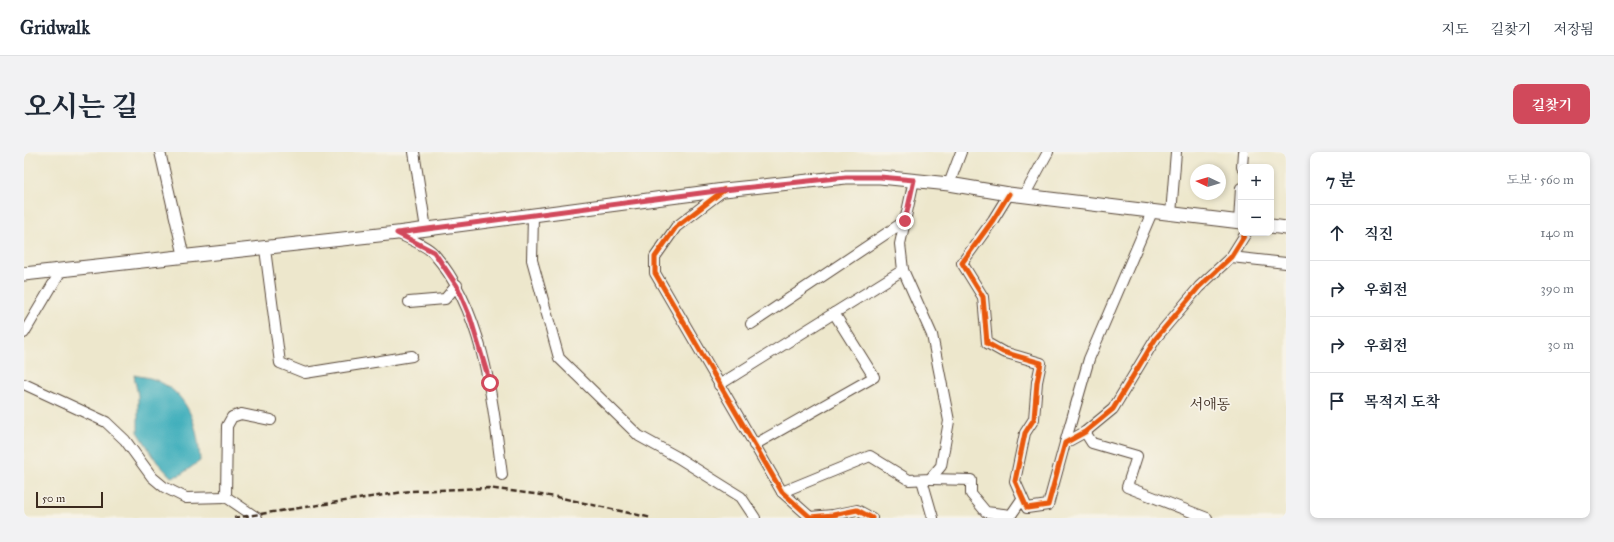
<!DOCTYPE html>
<html lang="ko">
<head>
<meta charset="utf-8">
<style>
  :root { --surface:#fff; --page:#f2f2f3; --text:#1f2937; --muted:#747a83; --line:#e0e1e3; --accent:#d1495b }
  body { margin:0; font-family:"IM FELL Great Primer","Noto Serif KR",serif; background:var(--page); color:var(--text) }
  .controls { position:absolute; right:12px; top:12px; display:grid; overflow:hidden; border-radius:8px; box-shadow:0 2px 6px #0003 }
  .controls button { width:36px; height:36px; display:grid; place-items:center; padding:0; border:0; border-bottom:1px solid var(--line); background:var(--surface); color:var(--text); font:20px sans-serif }
  .compass { position:absolute; left:1166px; top:12px; width:36px; height:36px; border-radius:50%; background:var(--surface); box-shadow:0 2px 6px #0003; rotate:274deg }
  .scale { position:absolute; left:12px; bottom:10px; width:67px; box-sizing:border-box; padding-left:4px; border:2px solid #3b2a1e; border-top:0; font-size:11px; line-height:14px; white-space:nowrap; color:#3b2a1e; -webkit-text-stroke:3px #f7f3e8; paint-order:stroke }
  .stop { position:absolute; width:12px; height:12px; margin:-9px; border:3px solid #d1495b; border-radius:50%; background:#fff }
  .stop.end { background:#d1495b; border-color:#fff; box-shadow:0 1px 4px #0008 }
  .list { margin:0; padding:0; list-style:none }
  h2 { display:flex; justify-content:space-between; align-items:center; height:52px; margin:0; padding:0 16px; font-size:17px }
  h2 small { font-size:13px; font-weight:400; color:var(--muted) }
  .list li { display:grid; grid-template-columns:26px 1fr auto; gap:12px; align-items:center; box-sizing:border-box; height:56px; padding:0 16px; border-top:1px solid var(--line) }
  .list b { display:block; font-size:15px; white-space:nowrap }
  .list em { font-size:13px; font-style:normal; color:var(--muted) }
  .icon { flex:none; width:22px; height:22px; fill:none; stroke:currentColor; stroke-width:2; stroke-linecap:round; stroke-linejoin:round }
  .map { position:relative; flex:none; width:1262px; height:366px; overflow:hidden; border-radius:8px }
  header { display:flex; align-items:center; gap:24px; box-sizing:border-box; height:56px; padding:0 20px; background:var(--surface); border-bottom:1px solid var(--line) }
  header strong { font-size:19px }
  nav { display:flex; gap:22px; margin-inline-start:auto; font-size:14px }
  .intro { display:flex; align-items:center; justify-content:space-between; box-sizing:border-box; height:96px; padding:0 24px }
  h1 { margin:0; font-size:28px }
  .button { padding:10px 18px; border-radius:8px; background:var(--accent); color:#fff; font-size:14px; font-weight:700 }
  main { display:flex; gap:24px; padding:0 24px }
  aside { flex:1; background:var(--surface); border-radius:8px; box-shadow:0 2px 6px #0003 }
  .map>svg:first-child { display:block }
</style>
</head>
<body>
<header>
<strong>Gridwalk</strong>
<nav><a>지도</a><a>길찾기</a><a>저장됨</a></nav>
</header>
<div class="intro"><h1>오시는 길</h1><a class="button">길찾기</a></div>
<main>
<div class="map">
<svg width="1262" height="366" viewBox="0 0 1262 366">
  <rect width="100%" height="100%" fill="#f7f3e8"/>
  <filter id="ink" filterUnits="userSpaceOnUse"><feTurbulence type="fractalNoise" baseFrequency=".025" numOctaves="2"/><feDisplacementMap in="SourceGraphic" scale="8" xChannelSelector="R" yChannelSelector="G"/><feConvolveMatrix kernelMatrix="1 2 1 2 8 2 1 2 1" color-interpolation-filters="sRGB"/></filter>
  <filter id="wash" filterUnits="userSpaceOnUse"><feTurbulence type="fractalNoise" baseFrequency=".012" numOctaves="4" result="noise"/><feDisplacementMap in="SourceGraphic" scale="16" xChannelSelector="R" yChannelSelector="G"/><feGaussianBlur stdDeviation="0.9" result="paint"/><feColorMatrix in="noise" values="0 0 0 0 0 0 0 0 0 0 0 0 0 0 0 0 0 1.4 0 .05"/><feComposite in="paint" operator="in"/></filter>
  <g filter="url(#wash)">
    <rect width="100%" height="100%" fill="#ede7cc"/>
    <path fill="#40afbc" stroke="#3e6c6d" d="M110,223C117,225 127,225 134,229C167,244 174,277 176,309L156,323L147,325L133,310L114,280V244Z"/>
  </g>
  <g filter="url(#ink)">
    <g fill="none" stroke-linecap="round" stroke-linejoin="round">
      <g stroke="#564638" stroke-width="12">
        <g id="minor">
          <polyline points="136,0 160,105"/>
          <polyline points="390,0 402,77"/>
          <polyline points="1218,15 1219,0"/>
          <polyline points="925,32 937,0"/>
          <polyline points="700,38 652,75 631,105 631,121 758,340 786,365 809,363 833,358 848,366"/>
          <polyline points="985,42 969,68 938,111 959,145 963,191 979,200 1017,211 1013,230 1010,267 1001,281 991,329 1003,356 1024,353 1041,291 1061,280 1089,257 1132,186 1175,135 1207,105 1222,81"/>
          <polyline points="1000,44 1024,0"/>
          <polyline points="1147,62 1152,0"/>
          <polyline points="509,64 508,108 535,206 615,284 653,305 717,345 731,366"/>
          <polyline points="1215,70 1217,36"/>
          <path d="M373,81C383,86 404,94 410,102C460,159 469,251 478,323"/>
          <polyline points="241,97 256,211 281,221 388,204"/>
          <polyline points="1207,105 1262,111"/>
          <polyline points="385,150 421,147 433,133"/>
          <polyline points="727,172 881,69"/>
          <polyline points="0,181 38,117"/>
          <polyline points="0,232 82,270 101,288 128,325 140,335 162,346 202,345"/>
          <polyline points="695,233 879,118"/>
          <polyline points="1061,280 1068,291 1113,304 1103,335 1183,366"/>
          <polyline points="1041,291 1065,207 1128,60"/>
          <polyline points="730,293 850,225 810,161"/>
          <polyline points="906,327 947,328 947,342 962,360 987,363 998,347"/>
          <polyline points="898,328 909,366"/>
          <polyline points="758,340 846,304 885,328 906,327 917,314 925,269 908,183 879,118 876,92 890,28"/>
          <polyline points="233,366 202,345 203,274 208,265 217,262 247,268"/>
        </g>
      </g>
      <g stroke="#564638" stroke-width="15">
        <g id="major">
          <polyline points="1247,74 1262,76"/>
          <polyline points="0,122 373,81 700,38 822,25 856,25 925,32 985,42 1217,70"/>
        </g>
      </g>
      <use href="#minor" stroke="#fff" stroke-width="10"/>
      <use href="#major" stroke="#fff" stroke-width="13"/>
      <polyline stroke="#3b2a1e" stroke-width="2.5" stroke-dasharray="6 3" stroke-linecap="butt" points="210,366 386,339 464,336 533,345 628,366"/>
      <g stroke="#f7f3e8" stroke-width="8">
        <g id="cycleway">
          <polyline points="700,38 652,75 631,105 631,121 758,340 786,365 809,363 833,358 848,366"/>
          <polyline points="985,42 969,68 938,111 959,145 963,191 979,200 1017,211 1013,230 1010,267 1001,281 991,329 1003,356 1024,353 1041,291 1061,280 1089,257 1132,186 1175,135 1207,105 1222,81"/>
        </g>
      </g>
      <use href="#cycleway" stroke="#e8590c" stroke-width="5"/>
    </g>
  </g>
  <g fill="none" stroke-linecap="round" stroke-linejoin="round" filter="url(#ink)">
    <polyline stroke="#d1495b" stroke-width="5" points="466,231 446,165 433,134 410,100 373,81 700,38 822,25 856,25 890,28 881,69"/>
  </g>
  <g text-anchor="middle" dominant-baseline="central" stroke-width="3.5" stroke-linejoin="round" paint-order="stroke">
    <g font-size="14" fill="#3b2a1e" stroke="#f7f3e8">
      <text x="1186" y="252">서애동</text>
    </g>
  </g>
</svg>
<div class="controls">
<button>+</button>
<button>−</button>
</div>
<svg class="compass" viewBox="-18 -18 36 36"><path d="M0-13l5 13h-10z" fill="#e53935"/><path d="M0 13l5-13h-10z" fill="#747a83"/></svg>
<div class="scale">50 m</div>
<div class="stop" style="left:466px;top:231px"></div>
<div class="stop end" style="left:881px;top:69px"></div>
</div>
<aside>
<h2>7 분<small>도보 · 560 m</small></h2>
<ul class="list">
<li><svg class="icon" aria-label="ahead" viewBox="0 0 24 24"><path d="M12 20V5M6 11l6-6 6 6"/></svg><div><b>직진</b></div><em>140 m</em></li>
<li><svg class="icon" aria-label="right" viewBox="0 0 24 24"><path d="M7 20v-9h11M14 6l5 5-5 5"/></svg><div><b>우회전</b></div><em>390 m</em></li>
<li><svg class="icon" aria-label="right" viewBox="0 0 24 24"><path d="M7 20v-9h11M14 6l5 5-5 5"/></svg><div><b>우회전</b></div><em>30 m</em></li>
<li><svg class="icon" aria-label="arrive" viewBox="0 0 24 24"><path d="M6 21V4h12l-3 4 3 4H6"/></svg><div><b>목적지 도착</b></div></li>
</ul>
</aside>
</main>
</body>
</html>
